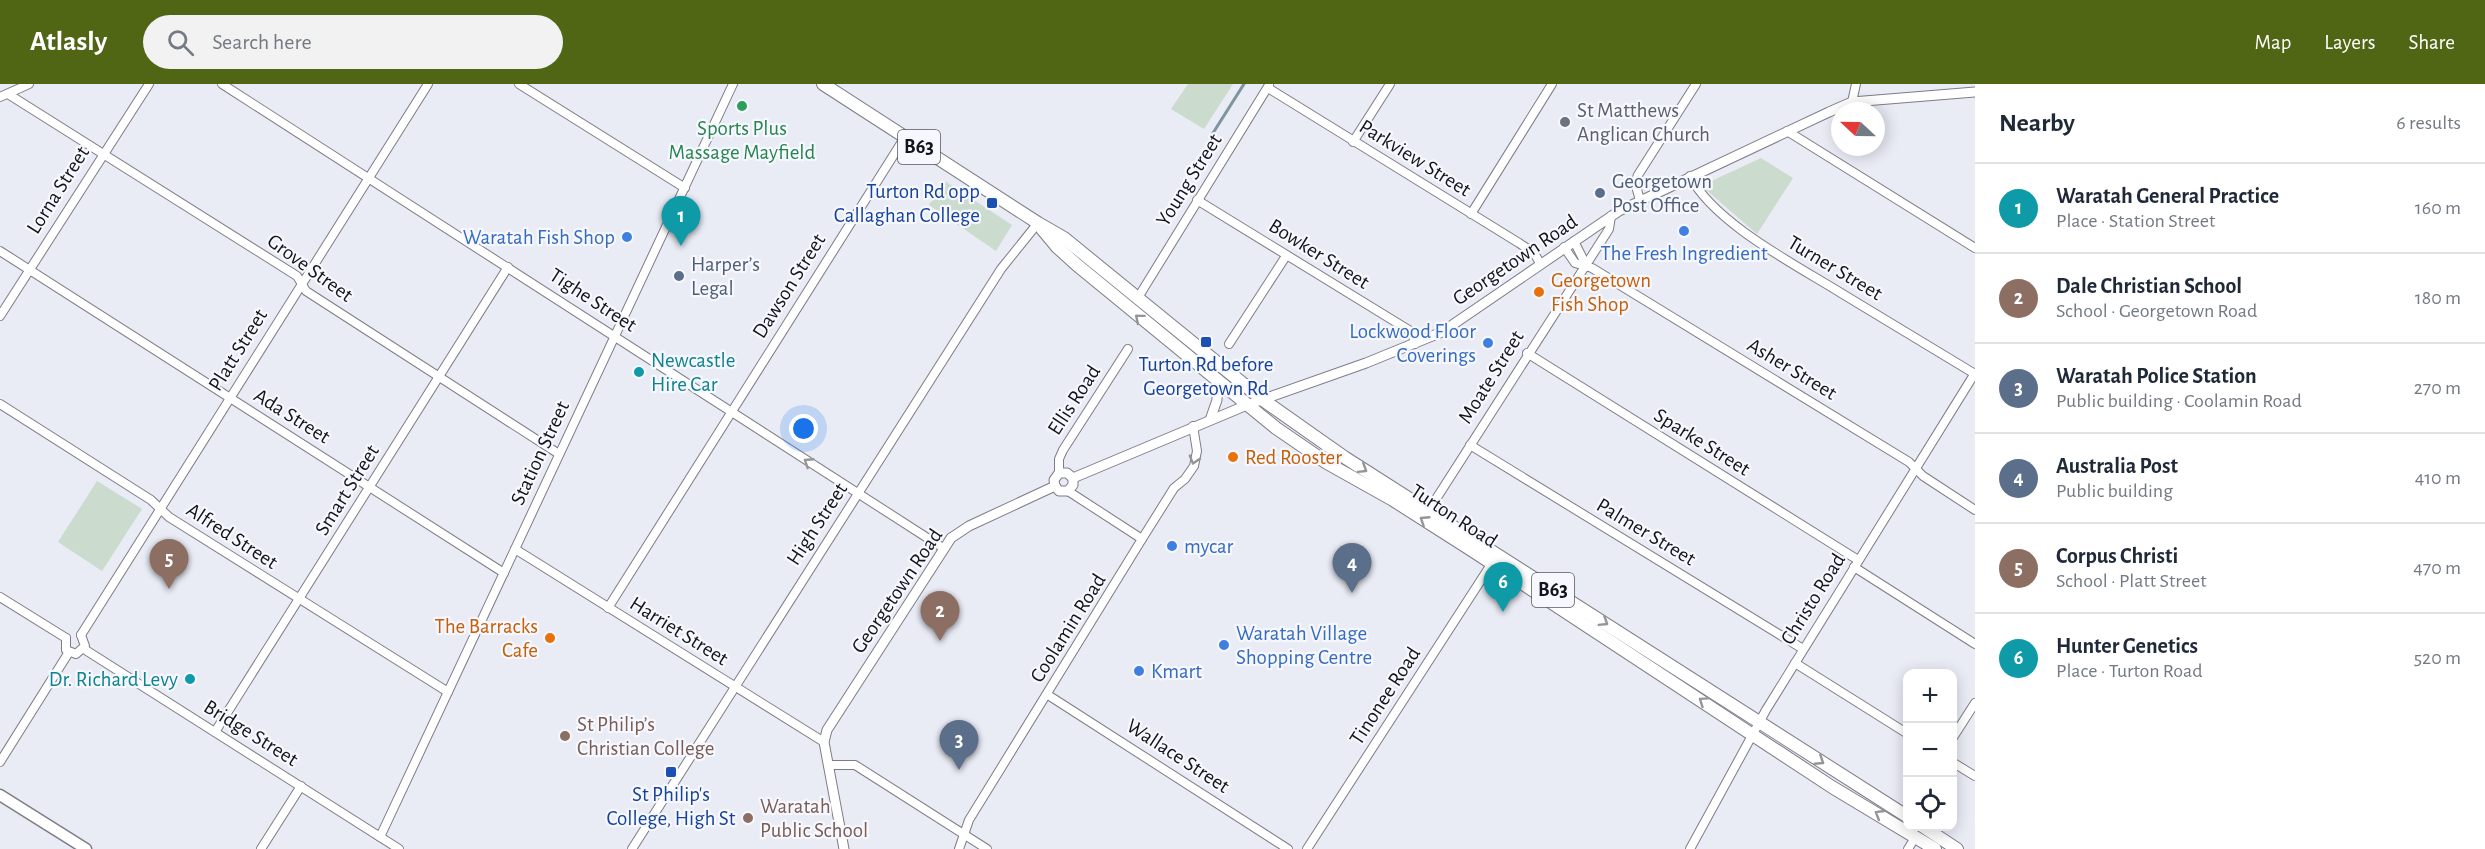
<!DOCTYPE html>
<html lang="en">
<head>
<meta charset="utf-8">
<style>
  :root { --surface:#fff; --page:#f2f2f3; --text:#1f2937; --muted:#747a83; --line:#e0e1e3; --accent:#516614 }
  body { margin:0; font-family:"Alegreya Sans",sans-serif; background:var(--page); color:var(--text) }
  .controls { position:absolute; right:18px; bottom:18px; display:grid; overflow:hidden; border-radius:12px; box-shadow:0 3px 15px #0003 }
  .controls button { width:54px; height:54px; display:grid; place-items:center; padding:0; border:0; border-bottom:2px solid var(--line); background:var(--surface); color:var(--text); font:30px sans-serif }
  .compass { position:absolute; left:1831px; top:18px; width:54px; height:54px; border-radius:50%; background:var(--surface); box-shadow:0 3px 15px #0003; rotate:292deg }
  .you { position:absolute; left:804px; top:345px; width:21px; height:21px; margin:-15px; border:4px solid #fff; border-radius:50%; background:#1a73e8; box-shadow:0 0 0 9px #1a73e833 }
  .badge { display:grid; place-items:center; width:39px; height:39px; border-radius:50%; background:var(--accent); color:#fff; font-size:20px; font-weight:700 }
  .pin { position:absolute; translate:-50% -50px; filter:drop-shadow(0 2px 3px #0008) }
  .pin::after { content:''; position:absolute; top:32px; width:21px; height:18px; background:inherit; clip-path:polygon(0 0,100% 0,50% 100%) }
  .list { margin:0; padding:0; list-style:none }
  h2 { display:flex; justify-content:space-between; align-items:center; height:78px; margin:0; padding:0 24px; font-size:26px }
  h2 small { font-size:20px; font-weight:400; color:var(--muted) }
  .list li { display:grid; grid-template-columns:39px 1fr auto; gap:18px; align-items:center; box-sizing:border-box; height:90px; padding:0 24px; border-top:2px solid var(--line) }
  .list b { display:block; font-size:22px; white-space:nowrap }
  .list p { margin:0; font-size:20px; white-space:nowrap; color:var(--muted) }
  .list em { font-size:20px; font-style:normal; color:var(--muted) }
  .icon { flex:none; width:33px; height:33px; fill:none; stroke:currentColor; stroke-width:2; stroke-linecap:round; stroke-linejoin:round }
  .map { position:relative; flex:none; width:1975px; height:765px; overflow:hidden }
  header { display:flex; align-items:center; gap:36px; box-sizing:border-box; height:84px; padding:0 30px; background:var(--accent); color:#fff }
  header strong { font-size:28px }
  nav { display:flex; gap:33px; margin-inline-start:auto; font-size:21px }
  .search { width:420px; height:54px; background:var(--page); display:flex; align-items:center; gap:15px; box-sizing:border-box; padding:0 21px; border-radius:33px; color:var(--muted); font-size:22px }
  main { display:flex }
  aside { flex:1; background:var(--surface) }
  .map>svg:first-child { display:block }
</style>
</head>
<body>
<header>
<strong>Atlasly</strong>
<div class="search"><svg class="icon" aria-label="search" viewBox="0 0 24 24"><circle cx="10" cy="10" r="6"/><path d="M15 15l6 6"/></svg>Search here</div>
<nav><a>Map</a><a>Layers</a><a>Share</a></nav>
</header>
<main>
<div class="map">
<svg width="1975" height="765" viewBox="0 0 1975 765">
  <rect width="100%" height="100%" fill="#e9ebf5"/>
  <g fill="#cbdbce">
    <polygon points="1188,0 1233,0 1204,45 1171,25"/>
    <polygon points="1761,74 1793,94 1757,150 1704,104 1705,100"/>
    <polygon points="945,97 1012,141 996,167 929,121"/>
    <polygon points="97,397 142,425 102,487 58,458"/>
  </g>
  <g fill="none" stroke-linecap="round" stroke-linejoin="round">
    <polyline stroke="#7c959f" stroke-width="3" points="1213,49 1244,0"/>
    <g stroke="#7c7d86" stroke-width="10">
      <g id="minor">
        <polyline points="222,0 943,464"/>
        <polyline points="519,0 685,104"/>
        <polyline points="1268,4 1519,159 1534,169 1540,179"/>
        <polyline points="8,10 297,192 306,207 559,370"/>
        <polyline points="0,13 29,0"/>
        <polyline points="1852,18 1856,0"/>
        <polyline points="1787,47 1975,164"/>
        <polyline points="1353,58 1390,0"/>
        <path d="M1690,92C1714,139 1796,181 1841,209C1886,236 1930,263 1975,290"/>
        <polyline points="1197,116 1412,248 1415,260"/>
        <polyline points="1640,116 1635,99 1638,91 1696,0"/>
        <polyline points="1471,130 1552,0"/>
        <polyline points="1574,157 1586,181"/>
        <polyline points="1564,163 1575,179 1592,184 1909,378 1923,392 1975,426"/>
        <polyline points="0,167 504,489"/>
        <polyline points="1139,212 1269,1"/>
        <polyline points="0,232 149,0"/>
        <polyline points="1229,260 1286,172"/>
        <polyline points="1527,269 1858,476"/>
        <polyline points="0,320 151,416 169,433 448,608"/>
        <polyline points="1470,361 1803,565"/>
        <polyline points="1059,389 1059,375 1063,366 1128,265"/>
        <polyline points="1068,407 1142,455"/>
        <polyline points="1429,426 1609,145 1611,132"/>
        <polyline points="515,465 824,658"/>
        <polyline points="1854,483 1975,560"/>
        <polyline points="0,513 66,554"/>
        <polyline points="608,524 905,53"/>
        <polyline points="81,551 428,0"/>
        <polyline points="66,554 66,566 76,570 85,562 81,551"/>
        <polyline points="84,565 399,765"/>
        <polyline points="1795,579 1908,650"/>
        <polyline points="1048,611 1288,765"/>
        <polyline points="215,648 508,183"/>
        <polyline points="1952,655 1975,619"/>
        <polyline points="0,678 69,568"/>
        <polyline points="1952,678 1975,692"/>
        <polyline points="828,681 855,681 987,765"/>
        <polyline points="380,753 733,0"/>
        <polyline points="261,765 301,702"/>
        <polyline points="632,765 1001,185 1038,139"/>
        <polyline points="959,765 969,736 1142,455 1174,404 1185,395 1194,382 1197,367 1193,342"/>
        <polyline points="1307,765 1492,479"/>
        <polyline points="1690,765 1766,626 1975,289"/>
        <polyline points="1908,765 1916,752"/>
      </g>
    </g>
    <g stroke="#7c7d86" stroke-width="11">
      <g id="tertiary">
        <polyline points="1210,336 1217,316 1217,297"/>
        <polyline points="1073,394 1247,321 1366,279 1442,248 1619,127 1829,28 1852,18 1975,8"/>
        <polyline points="1055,402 1059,407 1068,407 1073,401 1073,394"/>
        <polyline points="1055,402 1054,396 1059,389 1067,389 1073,394"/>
        <polyline points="844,765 824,658 827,646 951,454 969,442 1055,402"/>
      </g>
    </g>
    <g stroke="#7c7d86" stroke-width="13">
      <polyline id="secondary" points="0,711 86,765"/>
    </g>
    <g stroke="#7c7d86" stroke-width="14">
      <g id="primary">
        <polyline points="823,0 1038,139 1064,154 1263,316 1344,373 1908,733"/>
        <polyline points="1042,145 1057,163 1077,181 1276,344 1327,379 1393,416 1473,467 1832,703 1935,765"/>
        <polyline points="1922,742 1957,765"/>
      </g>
    </g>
    <use href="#minor" stroke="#fff" stroke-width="8"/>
    <use href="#tertiary" stroke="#fff" stroke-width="9"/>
    <use href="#secondary" stroke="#fff" stroke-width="10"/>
    <use href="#primary" stroke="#fff" stroke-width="12"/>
  </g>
  <defs><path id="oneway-chevron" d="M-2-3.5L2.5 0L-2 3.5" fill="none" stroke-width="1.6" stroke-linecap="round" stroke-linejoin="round" transform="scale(1.5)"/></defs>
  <g stroke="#959597">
    <use href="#oneway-chevron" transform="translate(1139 234) rotate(-140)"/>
    <use href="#oneway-chevron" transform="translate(1194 376) rotate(107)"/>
    <use href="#oneway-chevron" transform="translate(808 378) rotate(-147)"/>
    <use href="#oneway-chevron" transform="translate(1363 385) rotate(32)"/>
    <use href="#oneway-chevron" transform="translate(1424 436) rotate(-147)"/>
    <use href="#oneway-chevron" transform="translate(1604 538) rotate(32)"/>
    <use href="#oneway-chevron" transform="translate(1703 617) rotate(-146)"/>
    <use href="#oneway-chevron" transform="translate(1820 677) rotate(33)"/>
    <use href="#oneway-chevron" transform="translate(1879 730) rotate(-149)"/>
  </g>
  <circle fill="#2e9e5b" stroke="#f7f8ff" stroke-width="2" cx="742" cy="22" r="6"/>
  <circle fill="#6b7280" stroke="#f7f8ff" stroke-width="2" cx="1565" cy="38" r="6"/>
  <g fill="#5c6f8a" stroke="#f7f8ff" stroke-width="2">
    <circle cx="1600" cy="109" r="6"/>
    <circle cx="679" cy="192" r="6"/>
  </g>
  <g fill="#1a4fb4" stroke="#f7f8ff" stroke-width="2">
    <rect x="986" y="113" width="12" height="12" rx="3"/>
    <rect x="1200" y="252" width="12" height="12" rx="3"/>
    <rect x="665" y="682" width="12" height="12" rx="3"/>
  </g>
  <g fill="#3f7fe0" stroke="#f7f8ff" stroke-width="2">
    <circle cx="1684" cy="147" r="6"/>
    <circle cx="627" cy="153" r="6"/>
    <circle cx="1488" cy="259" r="6"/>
    <circle cx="1172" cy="462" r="6"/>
    <circle cx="1224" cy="561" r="6"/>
    <circle cx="1139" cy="587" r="6"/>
  </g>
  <g fill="#e8710a" stroke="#f7f8ff" stroke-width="2">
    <circle cx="1539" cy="208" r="6"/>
    <circle cx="1233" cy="373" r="6"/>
    <circle cx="550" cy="554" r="6"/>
  </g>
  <g fill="#0f9aa8" stroke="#f7f8ff" stroke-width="2">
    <circle cx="639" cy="288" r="6"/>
    <circle cx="190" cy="595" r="6"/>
  </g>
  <g fill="#8d6e63" stroke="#f7f8ff" stroke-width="2">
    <circle cx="565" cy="652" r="6"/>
    <circle cx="748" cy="734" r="6"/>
  </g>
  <g text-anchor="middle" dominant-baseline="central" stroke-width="4.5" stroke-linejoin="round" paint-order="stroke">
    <g fill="#f7f8ff" stroke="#57585d" stroke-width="1.5">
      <rect x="898" y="46" width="42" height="34" rx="4.5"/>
      <rect x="1532" y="489" width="42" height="34" rx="4.5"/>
    </g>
    <g font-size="20" font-weight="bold" fill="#131417">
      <text x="919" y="63">B63</text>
      <text x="1553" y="506">B63</text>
    </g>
    <g font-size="21" fill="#5b616d" stroke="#f7f8ff" text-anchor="start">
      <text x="1577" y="26">St Matthews<tspan x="1577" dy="24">Anglican Church</tspan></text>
    </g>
    <g font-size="21" fill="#27864d" stroke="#f7f8ff">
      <text x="742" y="44">Sports Plus<tspan x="742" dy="24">Massage Mayfield</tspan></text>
    </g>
    <g font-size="21" fill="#131417" stroke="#f7f8ff">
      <text transform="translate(1415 74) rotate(32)">Parkview Street</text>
      <text transform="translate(1189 96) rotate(-58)">Young Street</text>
      <text transform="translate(58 106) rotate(-58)">Lorna Street</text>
      <text transform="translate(1319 170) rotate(32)">Bowker Street</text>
      <text transform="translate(1515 176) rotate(-34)">Georgetown Road</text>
      <text transform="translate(310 184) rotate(36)">Grove Street</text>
      <text transform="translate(1835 184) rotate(31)">Turner Street</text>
      <text transform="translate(789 202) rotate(-58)">Dawson Street</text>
      <text transform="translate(593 216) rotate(33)">Tighe Street</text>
      <text transform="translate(238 266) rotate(-58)">Platt Street</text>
      <text transform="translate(1792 285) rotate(31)">Asher Street</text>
      <text transform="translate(1491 293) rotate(-58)">Moate Street</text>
      <text transform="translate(1074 316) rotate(-57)">Ellis Road</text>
      <text transform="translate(292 332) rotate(32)">Ada Street</text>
      <text transform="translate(1702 358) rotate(32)">Sparke Street</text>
      <text transform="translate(540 369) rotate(-65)">Station Street</text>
      <text transform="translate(347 406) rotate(-58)">Smart Street</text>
      <text transform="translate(1454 432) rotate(33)">Turton Road</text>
      <text transform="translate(817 440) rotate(-57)">High Street</text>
      <text transform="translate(1646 448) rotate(31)">Palmer Street</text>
      <text transform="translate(232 452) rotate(33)">Alfred Street</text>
      <text transform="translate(897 507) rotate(-56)">Georgetown Road</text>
      <text transform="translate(1813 515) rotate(-58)">Christo Road</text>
      <text transform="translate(1068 544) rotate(-58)">Coolamin Road</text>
      <text transform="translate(679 547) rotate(32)">Harriet Street</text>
      <text transform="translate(1385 612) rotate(-57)">Tinonee Road</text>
      <text transform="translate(251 649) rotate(32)">Bridge Street</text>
      <text transform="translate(1178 672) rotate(33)">Wallace Street</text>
    </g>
    <g font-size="21" fill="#4e5e75" stroke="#f7f8ff" text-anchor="start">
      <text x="1612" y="97">Georgetown<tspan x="1612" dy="24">Post Office</tspan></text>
      <text x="691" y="180">Harper’s<tspan x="691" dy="24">Legal</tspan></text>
    </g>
    <g font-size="21" fill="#164399" stroke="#f7f8ff">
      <text x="980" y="107" text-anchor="end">Turton Rd opp<tspan x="980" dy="24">Callaghan College</tspan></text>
      <text x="1206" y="280">Turton Rd before<tspan x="1206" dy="24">Georgetown Rd</tspan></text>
      <text x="671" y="710">St Philip's<tspan x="671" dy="24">College, High St</tspan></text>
    </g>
    <g font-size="21" fill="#366cbe" stroke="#f7f8ff" text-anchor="start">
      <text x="615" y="153" text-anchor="end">Waratah Fish Shop</text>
      <text x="1684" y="169" text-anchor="middle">The Fresh Ingredient</text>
      <text x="1476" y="247" text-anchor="end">Lockwood Floor<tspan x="1476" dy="24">Coverings</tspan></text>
      <text x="1184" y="462">mycar</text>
      <text x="1236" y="549">Waratah Village<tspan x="1236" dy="24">Shopping Centre</tspan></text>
      <text x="1151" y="587">Kmart</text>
    </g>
    <g font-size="21" fill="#c56008" stroke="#f7f8ff" text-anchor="start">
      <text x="1551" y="196">Georgetown<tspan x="1551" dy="24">Fish Shop</tspan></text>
      <text x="1245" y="373">Red Rooster</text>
      <text x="538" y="542" text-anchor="end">The Barracks<tspan x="538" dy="24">Cafe</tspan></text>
    </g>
    <g font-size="21" fill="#0d838f" stroke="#f7f8ff" text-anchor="start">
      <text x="651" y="276">Newcastle<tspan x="651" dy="24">Hire Car</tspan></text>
      <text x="178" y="595" text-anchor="end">Dr. Richard Levy</text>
    </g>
    <g font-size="21" fill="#785e54" stroke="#f7f8ff" text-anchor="start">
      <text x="577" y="640">St Philip’s<tspan x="577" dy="24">Christian College</tspan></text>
      <text x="760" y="722">Waratah<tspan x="760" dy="24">Public School</tspan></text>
    </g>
  </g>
</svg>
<div class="controls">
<button>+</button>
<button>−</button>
<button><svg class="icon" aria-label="locate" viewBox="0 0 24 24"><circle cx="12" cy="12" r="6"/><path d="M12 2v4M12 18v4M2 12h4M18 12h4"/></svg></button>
</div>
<svg class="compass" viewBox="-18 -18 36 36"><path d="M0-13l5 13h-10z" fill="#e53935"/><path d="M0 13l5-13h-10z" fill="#747a83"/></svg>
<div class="you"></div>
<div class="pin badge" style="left:681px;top:162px;background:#0f9aa8">1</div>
<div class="pin badge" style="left:940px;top:557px;background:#8d6e63">2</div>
<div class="pin badge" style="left:959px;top:686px;background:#5c6f8a">3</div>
<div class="pin badge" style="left:1352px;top:509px;background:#5c6f8a">4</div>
<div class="pin badge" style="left:169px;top:505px;background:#8d6e63">5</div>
<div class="pin badge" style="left:1503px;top:528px;background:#0f9aa8">6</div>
</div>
<aside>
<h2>Nearby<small>6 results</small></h2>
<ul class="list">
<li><span class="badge" style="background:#0f9aa8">1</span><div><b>Waratah General Practice</b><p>Place · Station Street</p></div><em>160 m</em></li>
<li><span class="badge" style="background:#8d6e63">2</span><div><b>Dale Christian School</b><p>School · Georgetown Road</p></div><em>180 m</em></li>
<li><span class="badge" style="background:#5c6f8a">3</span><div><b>Waratah Police Station</b><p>Public building · Coolamin Road</p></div><em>270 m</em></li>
<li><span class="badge" style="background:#5c6f8a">4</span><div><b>Australia Post</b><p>Public building</p></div><em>410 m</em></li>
<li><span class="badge" style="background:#8d6e63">5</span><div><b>Corpus Christi</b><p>School · Platt Street</p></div><em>470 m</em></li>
<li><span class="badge" style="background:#0f9aa8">6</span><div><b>Hunter Genetics</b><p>Place · Turton Road</p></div><em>520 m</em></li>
</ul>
</aside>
</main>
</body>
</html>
